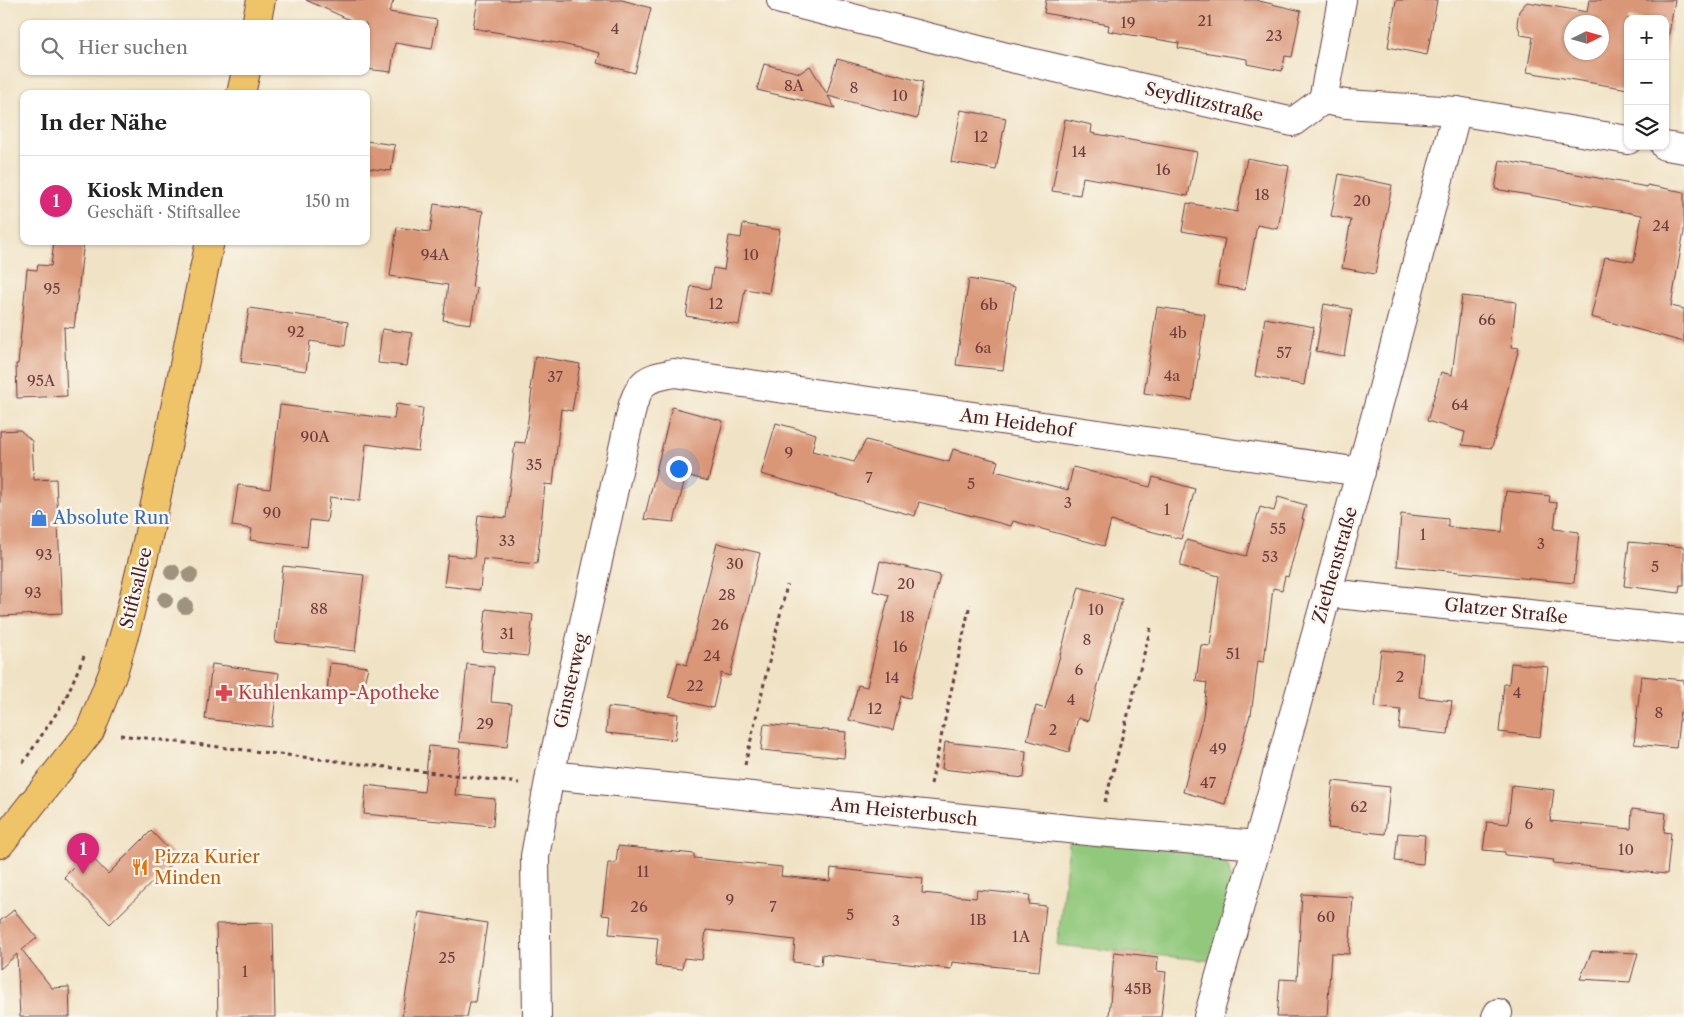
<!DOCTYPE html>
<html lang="de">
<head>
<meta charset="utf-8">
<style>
  :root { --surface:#fff; --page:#f2f2f2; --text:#222; --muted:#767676; --line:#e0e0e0; --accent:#db2777 }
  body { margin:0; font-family:"Libre Caslon Text",serif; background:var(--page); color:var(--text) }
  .controls { position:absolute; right:15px; top:15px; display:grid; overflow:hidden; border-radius:10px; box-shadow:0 1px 4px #0004 }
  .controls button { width:45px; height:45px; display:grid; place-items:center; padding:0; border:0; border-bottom:1px solid var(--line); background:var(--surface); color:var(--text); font:25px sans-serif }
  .compass { position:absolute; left:1564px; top:15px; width:45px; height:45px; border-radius:50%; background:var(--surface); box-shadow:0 1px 4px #0004; rotate:85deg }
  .you { position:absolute; left:678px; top:468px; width:18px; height:18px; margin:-12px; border:4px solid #fff; border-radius:50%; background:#1a73e8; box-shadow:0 0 0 8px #1a73e833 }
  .badge { display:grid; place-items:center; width:32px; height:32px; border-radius:50%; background:var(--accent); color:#fff; font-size:16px; font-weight:700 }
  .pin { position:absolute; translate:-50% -41px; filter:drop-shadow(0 1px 2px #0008) }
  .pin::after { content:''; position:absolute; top:26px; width:18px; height:15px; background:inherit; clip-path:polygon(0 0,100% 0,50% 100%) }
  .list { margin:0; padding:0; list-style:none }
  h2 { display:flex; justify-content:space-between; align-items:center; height:65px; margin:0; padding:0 20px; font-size:21px }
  h2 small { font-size:16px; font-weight:400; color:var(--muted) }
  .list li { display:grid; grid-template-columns:32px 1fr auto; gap:15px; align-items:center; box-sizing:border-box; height:90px; padding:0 20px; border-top:1px solid var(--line) }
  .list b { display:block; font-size:19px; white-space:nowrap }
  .list p { margin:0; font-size:16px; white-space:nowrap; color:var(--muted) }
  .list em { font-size:16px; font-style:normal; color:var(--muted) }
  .icon { flex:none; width:28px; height:28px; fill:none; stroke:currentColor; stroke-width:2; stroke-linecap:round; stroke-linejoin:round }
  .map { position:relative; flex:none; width:1684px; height:1017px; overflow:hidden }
  .search { position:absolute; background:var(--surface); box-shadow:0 1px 4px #0004; left:20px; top:20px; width:350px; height:55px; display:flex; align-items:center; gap:12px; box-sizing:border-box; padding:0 18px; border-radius:10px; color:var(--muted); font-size:19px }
  .panel { position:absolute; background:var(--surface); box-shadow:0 1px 4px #0004; left:20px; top:90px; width:350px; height:155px; border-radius:10px }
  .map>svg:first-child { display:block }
</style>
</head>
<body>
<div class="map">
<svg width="1684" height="1017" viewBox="0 0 1684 1017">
  <rect width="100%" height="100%" fill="#fbf7ec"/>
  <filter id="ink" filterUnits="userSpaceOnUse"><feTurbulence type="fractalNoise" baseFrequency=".02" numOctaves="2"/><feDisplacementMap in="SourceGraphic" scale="10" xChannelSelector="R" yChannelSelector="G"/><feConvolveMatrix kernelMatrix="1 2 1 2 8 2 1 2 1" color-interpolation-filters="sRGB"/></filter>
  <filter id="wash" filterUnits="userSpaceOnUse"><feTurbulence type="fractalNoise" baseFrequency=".0096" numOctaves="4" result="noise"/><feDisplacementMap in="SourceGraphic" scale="20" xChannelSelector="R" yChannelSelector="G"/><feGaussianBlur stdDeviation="1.12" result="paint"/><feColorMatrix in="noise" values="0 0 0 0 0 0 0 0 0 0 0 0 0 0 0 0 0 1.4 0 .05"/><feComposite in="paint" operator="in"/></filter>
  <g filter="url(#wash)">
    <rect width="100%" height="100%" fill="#f0e2c4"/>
    <polygon fill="#91c87b" stroke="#6e7453" points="1070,837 1216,854 1228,865 1232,883 1212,961 1057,945"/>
    <g id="blocks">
      <g fill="#da9778" fill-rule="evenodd">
        <polygon points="306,0 394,0 389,12 437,20 432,49 395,43 391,72 366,69 366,24 359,24"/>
        <polygon points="478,0 622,0 651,8 635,73 597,63 600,53 562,44 473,28"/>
        <polygon points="1046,0 1255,0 1301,11 1292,57 1285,56 1282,71 1247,64 1247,59 1178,48 1179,43 1108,31 1109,25 1044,13"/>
        <polygon points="1396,0 1437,0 1427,55 1388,47"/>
        <path d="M1589,0H1675L1665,55V19H1628V89L1527,72L1533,37L1521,35L1517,23L1519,11L1527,2L1587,12ZM1572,22H1602V52H1572Z"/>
        <polygon points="837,59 923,82 917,119 828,96 835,108 757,90 764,64 800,73 810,66 827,94"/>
        <polygon points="961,110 1006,118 996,170 951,162"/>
        <polygon points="1065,119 1092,125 1091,133 1197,152 1188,196 1083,177 1080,195 1052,191"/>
        <polygon points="366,141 395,145 391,171 366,168"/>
        <polygon points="1247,158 1289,166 1278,229 1257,225 1245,290 1217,285 1225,239 1182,231 1187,203 1237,212"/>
        <polygon points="1500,160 1647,187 1647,185 1684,192 1684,231 1671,306 1684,309 1684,342 1591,317 1605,257 1634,262 1642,215 1495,189"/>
        <polygon points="1339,174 1392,185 1375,274 1342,268 1351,220 1331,216"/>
        <polygon points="434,204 483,211 472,287 477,288 471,324 443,320 448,285 390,276 397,227 430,232"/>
        <polygon points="743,224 780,230 769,293 745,289 739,325 686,316 691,286 710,289 713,268 724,270 729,236 741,238"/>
        <polygon points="54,241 84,241 74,328 64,327 67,396 17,398 16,364 18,364 27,269 37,270 38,265 51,266"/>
        <polygon points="969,279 1015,287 1003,370 956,365"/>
        <polygon points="1462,296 1516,302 1511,347 1519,348 1492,448 1462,445 1465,432 1427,421 1441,372 1452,375"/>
        <polygon points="1324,304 1352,309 1344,356 1316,351"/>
        <polygon points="1157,307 1205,314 1192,400 1144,393"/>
        <polygon points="249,308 348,322 345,346 310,341 306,371 241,362"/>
        <polygon points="1265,318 1314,327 1304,385 1255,376"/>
        <polygon points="382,329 412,333 407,366 378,363"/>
        <polygon points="535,356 580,364 572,411 561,409 553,485 545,484 537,564 483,559 480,590 444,586 448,555 474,558 478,515 506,518 515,442 525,443 532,390 530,389"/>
        <polygon points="396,404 423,408 418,451 366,444 360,501 330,497 327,522 310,520 307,547 250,540 252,529 232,526 238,485 270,489 280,405 394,419"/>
        <polygon points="672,407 723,421 708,481 686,475 674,522 644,519"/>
        <polygon points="776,423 816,434 812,451 854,462 866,440 949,462 953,449 998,461 995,471 1068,490 1073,467 1150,487 1153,477 1195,489 1181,539 1111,521 1104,546 1013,521 1011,526 919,502 915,516 761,474"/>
        <polygon points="20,430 32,441 34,480 56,479 62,613 0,616 0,431"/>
        <polygon points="1506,491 1550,496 1549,502 1557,503 1554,529 1579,532 1574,583 1397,566 1401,514 1448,519 1448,527 1502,532"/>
        <polygon points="1278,497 1306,505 1302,519 1304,519 1288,577 1285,576 1282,590 1273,588 1264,662 1258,661 1251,715 1250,715 1225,804 1183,792 1203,716 1207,683 1196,681 1201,645 1210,646 1219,576 1180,566 1186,540 1246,556 1260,507 1274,511"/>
        <polygon points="1629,542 1684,547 1684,585 1680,585 1679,593 1624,586"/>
        <polygon points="717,543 760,553 730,676 721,673 713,708 669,697 678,662 687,665"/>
        <polygon points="880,561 940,575 910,698 901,696 893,730 849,720 858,685 867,687 889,595 873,591"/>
        <polygon points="283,566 364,575 355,651 275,642"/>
        <polygon points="1079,587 1122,599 1088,721 1078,718 1069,752 1027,740 1036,706 1045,709"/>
        <polygon points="486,609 533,615 528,656 482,651"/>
        <polygon points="1381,650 1423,654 1419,697 1452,701 1448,734 1399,729 1401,710 1375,707"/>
        <polygon points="330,663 368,667 361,696 327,692"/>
        <polygon points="1511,663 1548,667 1540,737 1499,732 1504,684 1509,684"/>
        <polygon points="212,664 279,673 272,727 205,719"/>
        <polygon points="467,664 494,667 491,702 512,704 507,747 459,742"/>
        <polygon points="1641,676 1684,680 1684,712 1680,712 1676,748 1634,744"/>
        <polygon points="608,707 678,714 675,740 606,733"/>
        <polygon points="764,724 846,732 844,758 761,750"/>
        <polygon points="945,742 1026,751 1024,778 942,769"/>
        <polygon points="429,746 460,749 455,795 495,799 493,826 364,814 366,785 424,792"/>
        <polygon points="1333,781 1390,787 1385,834 1328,828"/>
        <polygon points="1512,785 1554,790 1550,821 1631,829 1632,809 1666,813 1664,832 1671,833 1667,874 1553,863 1554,860 1505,855 1505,852 1483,850 1487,822 1508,824"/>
        <polygon points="151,831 177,858 110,924 64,877 88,853 108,874"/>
        <polygon points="1398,833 1425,835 1423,864 1395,861"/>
        <polygon points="618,846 694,854 694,858 782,867 781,876 830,881 831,868 923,878 922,893 976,898 977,890 1030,895 1029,904 1046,906 1039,971 952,962 951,969 822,954 821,965 793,962 795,940 706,930 702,960 684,958 682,969 655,966 658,938 609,934 611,916 602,915 608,863 616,863"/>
        <polygon points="1302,894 1353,897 1349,954 1331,953 1327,1017 1277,1017 1280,979 1297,980"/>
        <polygon points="14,910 37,938 22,950 52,988 69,987 70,1017 20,1017 17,954 0,969 0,921"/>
        <polygon points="419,912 487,923 475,1002 470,1002 467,1017 402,1017"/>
        <polygon points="273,923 275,1017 218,1017 216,924"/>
        <polygon points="1592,951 1638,953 1630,982 1580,979"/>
        <polygon points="1114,952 1158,957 1157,971 1166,972 1161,1017 1109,1017"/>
      </g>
    </g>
  </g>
  <g filter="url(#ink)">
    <use href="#blocks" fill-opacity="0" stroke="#633c42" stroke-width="1"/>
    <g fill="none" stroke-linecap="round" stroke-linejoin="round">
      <g stroke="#633c42" stroke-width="30">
        <g id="minor">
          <polyline points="781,0 1007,57 1293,122 1323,100 1346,104 1457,111 1628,140"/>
          <polyline points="1323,100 1342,0"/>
          <polyline points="1665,146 1684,149"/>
          <polyline points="1328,593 1684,630"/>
          <polyline points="550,775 1097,832 1258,845"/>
          <path d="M537,1017L535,856L550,775L633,404C642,378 648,379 674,373L1361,472"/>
          <path d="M1208,1017C1295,716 1377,414 1457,111"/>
          <polyline points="1496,1017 1498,1013"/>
        </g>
      </g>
      <g stroke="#633c42" stroke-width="30">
        <g id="major">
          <polyline points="256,24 261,0"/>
          <polyline points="241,94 246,71"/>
          <polyline points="0,844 90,731 113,673 127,625 146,547 210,241"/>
        </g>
      </g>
      <g stroke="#633c42" stroke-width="3" stroke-dasharray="4 4" stroke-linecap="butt">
        <polyline points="120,735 519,783"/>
        <polyline points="23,763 64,702 84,656"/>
        <polyline points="745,765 787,585"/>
        <polyline points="931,784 970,604"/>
        <polyline points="1105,802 1151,627"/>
      </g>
      <use href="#minor" stroke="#fff" stroke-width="28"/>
      <use href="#major" stroke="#efc469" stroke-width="28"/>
    </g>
    <g fill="#a0937d">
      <circle cx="172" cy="572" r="8"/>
      <circle cx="190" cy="575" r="8"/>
      <circle cx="165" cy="600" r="8"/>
      <circle cx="185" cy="606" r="8"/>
    </g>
  </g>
  <defs>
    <g id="shop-bare" transform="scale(1.35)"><path d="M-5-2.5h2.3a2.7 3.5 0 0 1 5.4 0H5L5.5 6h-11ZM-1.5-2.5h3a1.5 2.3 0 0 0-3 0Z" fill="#3f7fe0" stroke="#fbf7ec" stroke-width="2.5" paint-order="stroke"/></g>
    <g id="pharmacy-bare" transform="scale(1.35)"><path d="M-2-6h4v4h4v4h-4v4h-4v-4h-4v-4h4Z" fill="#e0444e" stroke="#fbf7ec" stroke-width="2.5" paint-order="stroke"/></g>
    <g id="restaurant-bare" transform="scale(1.35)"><path d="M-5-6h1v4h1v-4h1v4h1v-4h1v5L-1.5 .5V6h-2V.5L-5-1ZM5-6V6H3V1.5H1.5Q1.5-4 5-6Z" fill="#e8710a" stroke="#fbf7ec" stroke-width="2.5" paint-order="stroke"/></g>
  </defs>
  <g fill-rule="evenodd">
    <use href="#shop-bare" x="39" y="518"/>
    <use href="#pharmacy-bare" x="224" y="693"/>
    <use href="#restaurant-bare" x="140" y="867"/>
  </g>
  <g text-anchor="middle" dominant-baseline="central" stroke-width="5" stroke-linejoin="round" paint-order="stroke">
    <g font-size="15" fill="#6e3d3e">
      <text x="1205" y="20">21</text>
      <text x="1128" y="22">19</text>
      <text x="615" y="28">4</text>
      <text x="1274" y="35">23</text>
      <text x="794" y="85">8A</text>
      <text x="854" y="87">8</text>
      <text x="900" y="95">10</text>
      <text x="981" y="136">12</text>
      <text x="1079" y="151">14</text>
      <text x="1163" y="169">16</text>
      <text x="1262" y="194">18</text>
      <text x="1362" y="200">20</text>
      <text x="1661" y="225">24</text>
      <text x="435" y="254">94A</text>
      <text x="751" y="254">10</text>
      <text x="52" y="288">95</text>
      <text x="716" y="303">12</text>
      <text x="989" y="304">6b</text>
      <text x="1487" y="319">66</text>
      <text x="296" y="331">92</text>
      <text x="1178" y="332">4b</text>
      <text x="983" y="347">6a</text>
      <text x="1284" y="352">57</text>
      <text x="1172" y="375">4a</text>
      <text x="555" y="376">37</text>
      <text x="41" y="380">95A</text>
      <text x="1460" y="404">64</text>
      <text x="315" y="436">90A</text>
      <text x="789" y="452">9</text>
      <text x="534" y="464">35</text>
      <text x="869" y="477">7</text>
      <text x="971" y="483">5</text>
      <text x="1068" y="502">3</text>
      <text x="1167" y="509">1</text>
      <text x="272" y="512">90</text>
      <text x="1278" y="528">55</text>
      <text x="1423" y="534">1</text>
      <text x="507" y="540">33</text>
      <text x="1541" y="543">3</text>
      <text x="44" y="554">93</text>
      <text x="1270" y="556">53</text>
      <text x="735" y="563">30</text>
      <text x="1655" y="566">5</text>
      <text x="906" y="583">20</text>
      <text x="33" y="592">93</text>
      <text x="727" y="594">28</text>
      <text x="319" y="608">88</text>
      <text x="1096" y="609">10</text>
      <text x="907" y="616">18</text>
      <text x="720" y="624">26</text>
      <text x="507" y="633">31</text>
      <text x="1087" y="639">8</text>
      <text x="900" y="646">16</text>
      <text x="1233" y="653">51</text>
      <text x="712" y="655">24</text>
      <text x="1079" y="669">6</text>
      <text x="1400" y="676">2</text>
      <text x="892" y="677">14</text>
      <text x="695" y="685">22</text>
      <text x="1517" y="692">4</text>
      <text x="1071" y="699">4</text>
      <text x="875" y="708">12</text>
      <text x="1659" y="712">8</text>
      <text x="485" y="723">29</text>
      <text x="1053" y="729">2</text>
      <text x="1218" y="748">49</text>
      <text x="1208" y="782">47</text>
      <text x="1359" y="806">62</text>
      <text x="1529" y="823">6</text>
      <text x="1626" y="849">10</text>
      <text x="643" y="871">11</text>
      <text x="730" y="899">9</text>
      <text x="639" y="906">26</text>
      <text x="773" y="906">7</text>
      <text x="850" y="914">5</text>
      <text x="1326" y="916">60</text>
      <text x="978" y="919">1B</text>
      <text x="896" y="920">3</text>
      <text x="1021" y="936">1A</text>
      <text x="447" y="957">25</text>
      <text x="245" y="971">1</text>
      <text x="1138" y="988">45B</text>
    </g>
    <g font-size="18" fill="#4a1f2b" stroke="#fbf7ec">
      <text transform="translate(1204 102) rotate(13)">Seydlitzstraße</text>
      <text transform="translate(1017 423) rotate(8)">Am Heidehof</text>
      <text transform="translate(1335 565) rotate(-74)">Ziethenstraße</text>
      <text transform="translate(136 588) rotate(-76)">Stiftsallee</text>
      <text transform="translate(1506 611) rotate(6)">Glatzer Straße</text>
      <text transform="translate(571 681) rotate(-77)">Ginsterweg</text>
      <text transform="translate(904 812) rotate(6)">Am Heisterbusch</text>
    </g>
    <g font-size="18" fill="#366cbe" stroke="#fbf7ec" text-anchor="start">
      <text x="53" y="518">Absolute Run</text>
    </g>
    <g font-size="18" fill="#be3a42" stroke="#fbf7ec" text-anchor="start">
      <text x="238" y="693">Kuhlenkamp-Apotheke</text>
    </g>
    <g font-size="18" fill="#c56008" stroke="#fbf7ec" text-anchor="start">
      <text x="154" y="857">Pizza Kurier<tspan x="154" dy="21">Minden</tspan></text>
    </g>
  </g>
</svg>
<div class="controls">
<button>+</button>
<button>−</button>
<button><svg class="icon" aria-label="layers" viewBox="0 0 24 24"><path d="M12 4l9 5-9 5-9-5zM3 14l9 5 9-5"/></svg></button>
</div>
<svg class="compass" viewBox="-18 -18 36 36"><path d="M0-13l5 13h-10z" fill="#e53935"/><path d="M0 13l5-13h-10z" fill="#767676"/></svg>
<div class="you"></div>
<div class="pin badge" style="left:83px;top:874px">1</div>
<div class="search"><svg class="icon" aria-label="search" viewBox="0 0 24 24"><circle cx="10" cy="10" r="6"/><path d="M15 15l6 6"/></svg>Hier suchen</div>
<section class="panel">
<h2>In der Nähe<small></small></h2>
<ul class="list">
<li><span class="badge">1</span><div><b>Kiosk Minden</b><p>Geschäft · Stiftsallee</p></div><em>150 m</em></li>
</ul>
</section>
</div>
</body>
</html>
